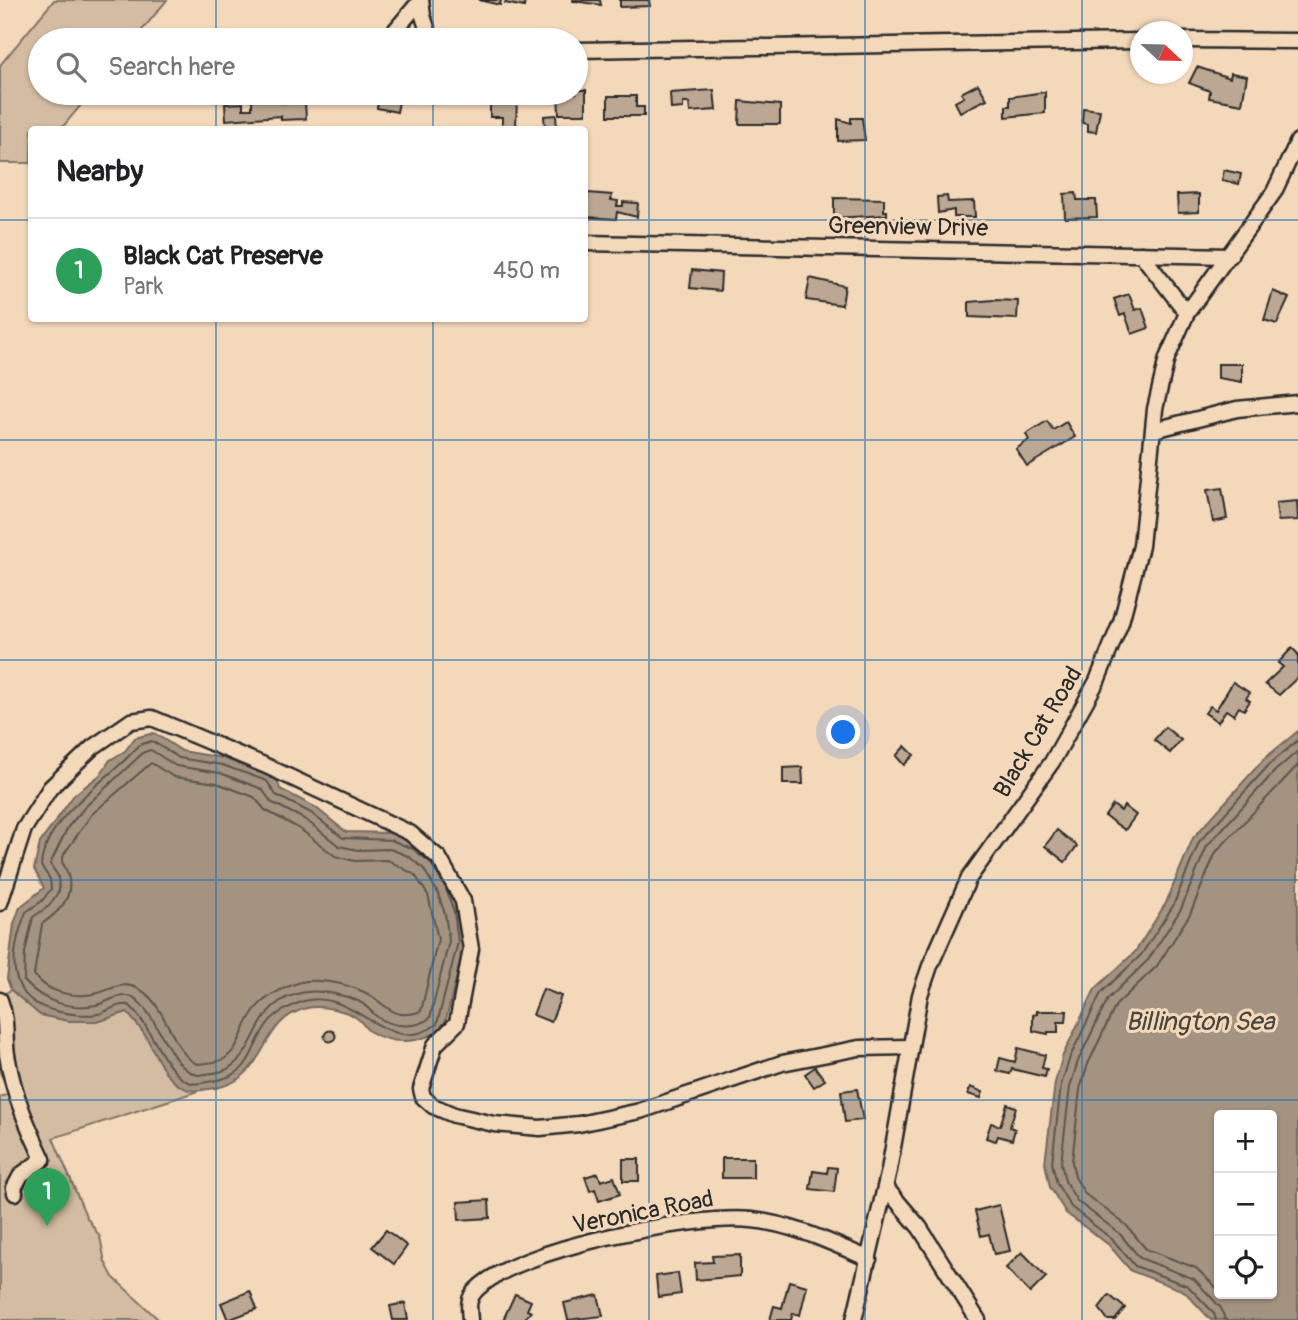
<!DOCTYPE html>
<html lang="en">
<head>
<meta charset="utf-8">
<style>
  :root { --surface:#fff; --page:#f2f2f2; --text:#202124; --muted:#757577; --line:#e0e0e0; --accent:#0f766e }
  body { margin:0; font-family:Pangolin,sans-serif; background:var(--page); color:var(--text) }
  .controls { position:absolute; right:21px; bottom:21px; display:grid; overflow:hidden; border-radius:7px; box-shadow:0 2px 5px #0004 }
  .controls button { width:63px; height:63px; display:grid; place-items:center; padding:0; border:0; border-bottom:2px solid var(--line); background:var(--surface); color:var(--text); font:35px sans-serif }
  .compass { position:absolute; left:1130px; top:21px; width:63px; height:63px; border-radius:50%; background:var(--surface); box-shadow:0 2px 5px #0004; rotate:112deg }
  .you { position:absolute; left:844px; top:733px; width:24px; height:24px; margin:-18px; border:5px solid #fff; border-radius:50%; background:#1a73e8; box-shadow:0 0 0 10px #1a73e833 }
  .badge { display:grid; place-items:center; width:46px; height:46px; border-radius:50%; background:var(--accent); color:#fff; font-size:23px; font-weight:700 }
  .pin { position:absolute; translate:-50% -58px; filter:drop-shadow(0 2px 4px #0008) }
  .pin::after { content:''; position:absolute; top:37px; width:24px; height:21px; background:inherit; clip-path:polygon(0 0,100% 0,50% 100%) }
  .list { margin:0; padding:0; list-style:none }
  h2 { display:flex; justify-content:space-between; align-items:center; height:91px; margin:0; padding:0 28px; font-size:30px }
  h2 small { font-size:23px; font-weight:400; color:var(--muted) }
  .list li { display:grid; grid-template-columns:46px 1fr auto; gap:21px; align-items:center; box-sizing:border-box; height:105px; padding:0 28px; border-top:2px solid var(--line) }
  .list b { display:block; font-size:26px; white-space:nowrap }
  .list p { margin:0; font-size:23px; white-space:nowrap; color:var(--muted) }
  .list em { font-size:23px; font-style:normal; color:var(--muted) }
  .icon { flex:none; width:38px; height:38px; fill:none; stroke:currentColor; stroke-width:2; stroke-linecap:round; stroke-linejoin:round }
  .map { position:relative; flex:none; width:1298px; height:1320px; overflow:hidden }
  .search { position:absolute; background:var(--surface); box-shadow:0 2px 5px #0004; left:28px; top:28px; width:560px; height:77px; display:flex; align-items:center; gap:18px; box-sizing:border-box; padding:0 24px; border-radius:38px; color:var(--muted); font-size:26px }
  .panel { position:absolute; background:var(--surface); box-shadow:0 2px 5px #0004; left:28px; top:126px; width:560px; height:196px; border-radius:7px }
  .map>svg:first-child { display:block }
</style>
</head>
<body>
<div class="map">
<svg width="1298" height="1320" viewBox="0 0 1298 1320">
  <rect width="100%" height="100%" fill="#f4d8ba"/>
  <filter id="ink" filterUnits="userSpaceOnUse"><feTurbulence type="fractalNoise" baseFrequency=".0143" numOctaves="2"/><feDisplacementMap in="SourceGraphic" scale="14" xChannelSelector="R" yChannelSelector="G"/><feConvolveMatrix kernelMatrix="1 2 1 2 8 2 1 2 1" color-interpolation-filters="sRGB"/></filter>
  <g filter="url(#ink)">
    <g fill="#d3bca2" stroke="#7f7466" stroke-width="2">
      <polygon points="54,0 167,0 134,40 40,40 40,93 91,93 61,129 32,130 31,163 0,163 0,65"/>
      <path d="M11,990L40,1015L69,1021H100L127,1012C132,1019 139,1026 144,1033C160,1056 166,1087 198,1091L53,1138L86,1216L100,1237L105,1262L113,1277L159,1320H0V1097L11,1093L0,1073V996Z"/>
    </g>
    <g fill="#a49381" stroke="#74695f" stroke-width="2" fill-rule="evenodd">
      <path d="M1298,731V1320H1211L1184,1291L1131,1271L1109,1245L1066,1213L1050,1187L1045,1163L1055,1083L1063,1055L1095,989L1135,952L1166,903L1193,838L1264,759ZM1219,1115H1272V1294H1219Z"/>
      <path d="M154,733L182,751L223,758L277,779L280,789L315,807L346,832L392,833L416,842L435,857L461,911L465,944L444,1027C422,1044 392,1046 369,1031C365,1028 362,1022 358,1019C348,1010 320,1005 307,1008C257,1020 270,1079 215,1088C207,1089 197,1092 189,1090C164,1082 158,1057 146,1037C141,1028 133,1020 127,1012L100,1021H69L40,1015L11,990L7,979L14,924L20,907L44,888L34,869L40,843L74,795L100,775L110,760L125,751L135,738Z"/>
    </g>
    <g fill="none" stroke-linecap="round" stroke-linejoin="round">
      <g stroke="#5b554d" stroke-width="2">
        <path d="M151,750L176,766L220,773L262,789L271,802L306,820L339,846L358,850L390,849L408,856L423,868L437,891L445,914L449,941L430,1018C415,1029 394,1027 379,1018C371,1013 367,1005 358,1001C344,995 322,990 306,992C252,1000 262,1047 229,1068C221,1074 207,1073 198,1075C168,1068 160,1016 133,997C117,993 110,1002 96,1005C68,1010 42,1001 24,981L25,953L33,917L49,906L59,891L58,876L50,864L68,827L85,807L144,752Z"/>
        <path d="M151,763L174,777L217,783L254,797L265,810L300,829L335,856L355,861L388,860L415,875L428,895L438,939L421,1011C391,1022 387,1003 364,992C347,984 320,978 301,982C284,987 261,998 252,1014C242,1028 240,1049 224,1059C217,1063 205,1063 197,1064C172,1053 167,1004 139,989C121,979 109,992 93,994C70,998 48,992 34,975L42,924C65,908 79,890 62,862L64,854L92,814Z"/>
        <path d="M441,880L430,862L413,849L391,840L343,838L311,813L276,795L267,781L222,765L179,758L152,741L139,745C110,781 45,814 41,866L50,879L51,889L42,901L26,912C9,956 4,1001 60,1012C71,1014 87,1016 98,1014C110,1011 117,1003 129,1005C152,1025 164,1075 191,1083C198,1085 206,1082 213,1081C254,1074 248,1051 268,1023C276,1013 292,1005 304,1001C356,987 388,1061 437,1024L458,942L454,912L446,889"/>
        <polyline points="1219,1290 1196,1268 1146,1249 1126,1225 1085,1194 1075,1177 1072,1162 1080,1089 1088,1064 1116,1005 1157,966 1190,914 1216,852 1298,765"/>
        <polyline points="1216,1320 1214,1313 1188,1286 1135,1266 1113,1240 1071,1207 1057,1184 1052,1163 1061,1085 1070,1057 1101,993 1141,955 1173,906 1199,842 1269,765 1298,740"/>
        <polyline points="1225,1320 1221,1308 1194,1279 1140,1258 1119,1233 1077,1201 1065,1181 1061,1163 1070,1087 1078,1061 1108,999 1148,960 1181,909 1207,846 1275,771 1298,751"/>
      </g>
    </g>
    <g fill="#bca792" stroke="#2b2b2b" stroke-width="2">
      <polygon points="479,0 501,0 500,5"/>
      <polygon points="506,0 525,0 524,7 505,3"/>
      <polygon points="600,0 601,5 573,1 573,0"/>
      <polygon points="620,0 649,0 650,6 620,7"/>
      <polygon points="1197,67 1230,78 1231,73 1247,76 1242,104 1209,98 1210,91 1189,83"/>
      <polygon points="978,84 987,99 960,112 955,102 964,97 961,93"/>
      <polygon points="576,90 586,90 586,114 559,114 558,93 576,93"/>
      <polygon points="714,90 716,110 690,112 689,103 683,103 683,108 671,109 670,93"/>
      <polygon points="1045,92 1045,113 1006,117 1006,106 1010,106 1010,97"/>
      <polygon points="380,93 400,96 397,112 377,108"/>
      <polygon points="281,96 281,103 305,102 306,119 281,120 281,116 226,120 225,104 243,103 243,109 252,109 252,97"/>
      <polygon points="608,96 636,96 636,107 644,107 644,116 608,116"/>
      <polygon points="490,99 517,99 516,127 502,127 502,117 490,117"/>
      <polygon points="740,101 780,105 780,124 739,124"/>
      <polygon points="1083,108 1100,110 1096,132 1088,131 1088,124 1082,123"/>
      <polygon points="556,115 557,130 545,130 544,116"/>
      <polygon points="851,118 862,118 865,140 838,141 838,119 851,123"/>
      <polygon points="1224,170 1241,174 1239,184 1222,180"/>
      <polygon points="588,193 612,195 611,200 618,201 617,206 623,206 623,202 638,203 637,217 617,212 616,219 586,217"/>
      <polygon points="1076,193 1077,200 1096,200 1097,217 1065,218 1064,194"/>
      <polygon points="1199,194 1199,212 1178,213 1177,195"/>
      <polygon points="947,196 948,202 974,201 975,217 954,217 954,210 938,213 937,197"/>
      <polygon points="834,198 884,199 884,211 887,211 887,215 834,218"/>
      <polygon points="692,270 721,273 720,291 690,288"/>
      <polygon points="810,278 845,286 842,305 806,300"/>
      <polygon points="1273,291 1289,298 1277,324 1264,320"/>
      <polygon points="1129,294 1135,310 1142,308 1149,328 1132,334 1125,314 1120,316 1114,299"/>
      <polygon points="994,300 1018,301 1017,319 969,317 969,302"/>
      <polygon points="1218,364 1242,364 1242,382 1218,378"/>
      <polygon points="1047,421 1053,430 1066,422 1075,437 1027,466 1016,449 1029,440 1026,434"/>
      <polygon points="1222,488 1227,519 1213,522 1207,490"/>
      <polygon points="1297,501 1298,520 1278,521 1276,503"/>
      <polygon points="1292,648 1298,654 1298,677 1279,695 1265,684 1283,667 1278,663"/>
      <polygon points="1233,682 1250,693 1246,698 1250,701 1244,710 1239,707 1234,715 1226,710 1218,722 1205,713 1210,706 1216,710"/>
      <polygon points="1165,727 1181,740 1170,753 1154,740"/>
      <polygon points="905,746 914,755 904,765 896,756"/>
      <polygon points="802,767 803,784 783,784 783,768"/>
      <polygon points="1113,805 1121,811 1124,806 1136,815 1125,830 1105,816"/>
      <polygon points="1057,830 1077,846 1065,862 1045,846"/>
      <polygon points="543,989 561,996 551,1022 533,1015"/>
      <polygon points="1037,1011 1067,1011 1066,1022 1058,1022 1058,1032 1048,1032 1048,1034 1033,1031 1033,1015 1037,1014"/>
      <circle cx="330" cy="1036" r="5.5"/>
      <polygon points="1018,1048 1045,1055 1042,1068 1047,1069 1045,1077 1012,1069 1010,1074 997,1071 1000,1058 1015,1062"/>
      <polygon points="815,1067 825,1080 814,1087 805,1074"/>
      <polygon points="970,1087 983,1092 981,1098 968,1094"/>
      <polygon points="857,1089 863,1120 845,1122 841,1091"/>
      <polygon points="1007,1104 1016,1107 1010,1127 1015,1129 1012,1140 998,1136 996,1141 986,1138 991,1123 1000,1126"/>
      <rect x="722" y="1158" width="31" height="20"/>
      <rect x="623" y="1159" width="16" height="22"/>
      <polygon points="828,1167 837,1168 834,1192 810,1189 813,1171 827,1173"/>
      <polygon points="598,1173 601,1181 614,1177 620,1194 599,1201 595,1189 590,1191 585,1177"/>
      <polygon points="489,1200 490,1218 459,1220 458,1202"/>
      <polygon points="999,1205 1010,1251 994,1254 989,1234 981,1236 975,1211"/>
      <polygon points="386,1230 407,1246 394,1264 372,1247"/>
      <polygon points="1022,1252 1046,1277 1030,1293 1006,1268"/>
      <polygon points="740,1255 740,1276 696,1280 695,1263 713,1262 712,1256"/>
      <polygon points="678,1273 681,1294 658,1297 656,1276"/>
      <polygon points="789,1281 807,1286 800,1315 793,1313 791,1320 770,1320 774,1306 782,1308"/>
      <polygon points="250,1291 257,1309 228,1320 221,1303"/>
      <polygon points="515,1294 531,1301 527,1310 531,1312 523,1320 503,1320"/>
      <polygon points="598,1295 603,1316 568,1320 564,1303"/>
      <polygon points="1109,1295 1125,1308 1115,1320 1108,1320 1099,1308"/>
      <polygon points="405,1303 408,1320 393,1320 390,1306"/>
    </g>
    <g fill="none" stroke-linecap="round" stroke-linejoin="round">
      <g stroke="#2b2b2b" stroke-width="19">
        <g id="minor">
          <polyline points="421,0 423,16 431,40"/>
          <polyline points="387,40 421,0"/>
          <polyline points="1182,40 1298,41"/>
          <polyline points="576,50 1140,41"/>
          <polyline points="584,243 1230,256"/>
          <polyline points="1141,254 1187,313"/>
          <polyline points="1154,430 1237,409 1298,403"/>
          <polyline points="0,903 24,829 50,788 93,747 131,721 152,718 264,765 410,833 439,858 463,901 471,949 457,1023 435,1045 421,1089 423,1097 433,1106 454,1115 494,1124 540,1128 579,1124 640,1111 782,1063 859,1048 909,1047"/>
          <path d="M0,1000C9,1025 3,1038 8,1060C14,1096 28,1127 43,1159L21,1175L14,1188L15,1193"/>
          <polyline points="886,1188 920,1228 978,1320"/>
          <path d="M470,1320C469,1308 467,1299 476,1290C516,1248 695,1214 752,1220C793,1224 832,1243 869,1259"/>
          <polyline points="854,1320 889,1170 920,995 930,966 969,878 1052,762 1097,681 1121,622 1141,546 1155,409 1167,358 1187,313 1274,192 1298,141"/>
        </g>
      </g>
      <use href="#minor" stroke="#f4d8ba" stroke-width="14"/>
    </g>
  </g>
  <path fill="none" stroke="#1f6fb2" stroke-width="2" stroke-opacity="0.55" d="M216,0V40M433,0V40M649,0V1320M865,0V1320M1082,0V1320M216,93V130M433,93V130M0,220H32M584,220H1298M216,318V1320M433,318V1320M0,440H1298M0,660H1298M0,880H1298M0,1100H1298"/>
  <g text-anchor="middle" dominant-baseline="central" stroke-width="6" stroke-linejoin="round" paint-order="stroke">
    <g font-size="24" fill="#2b2b2b" stroke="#f4d8ba">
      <text transform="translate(908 227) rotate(1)">Greenview Drive</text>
      <text transform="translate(1038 732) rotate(-59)">Black Cat Road</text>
      <text transform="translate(643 1212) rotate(-11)">Veronica Road</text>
    </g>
    <g font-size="26" font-style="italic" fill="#494540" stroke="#f4d8ba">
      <text x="1200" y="1022">Billington Sea</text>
    </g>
  </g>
</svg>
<div class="controls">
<button>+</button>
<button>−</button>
<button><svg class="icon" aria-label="locate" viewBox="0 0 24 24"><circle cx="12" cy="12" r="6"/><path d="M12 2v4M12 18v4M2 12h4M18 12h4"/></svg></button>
</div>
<svg class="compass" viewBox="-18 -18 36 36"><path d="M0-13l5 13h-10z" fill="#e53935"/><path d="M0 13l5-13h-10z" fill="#757577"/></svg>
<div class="you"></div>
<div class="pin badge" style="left:47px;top:1226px;background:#2e9e5b">1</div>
<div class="search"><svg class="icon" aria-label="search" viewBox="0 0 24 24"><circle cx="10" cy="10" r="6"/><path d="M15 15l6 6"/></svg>Search here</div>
<section class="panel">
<h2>Nearby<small></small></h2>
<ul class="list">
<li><span class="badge" style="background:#2e9e5b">1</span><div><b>Black Cat Preserve</b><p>Park</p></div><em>450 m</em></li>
</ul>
</section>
</div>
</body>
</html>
